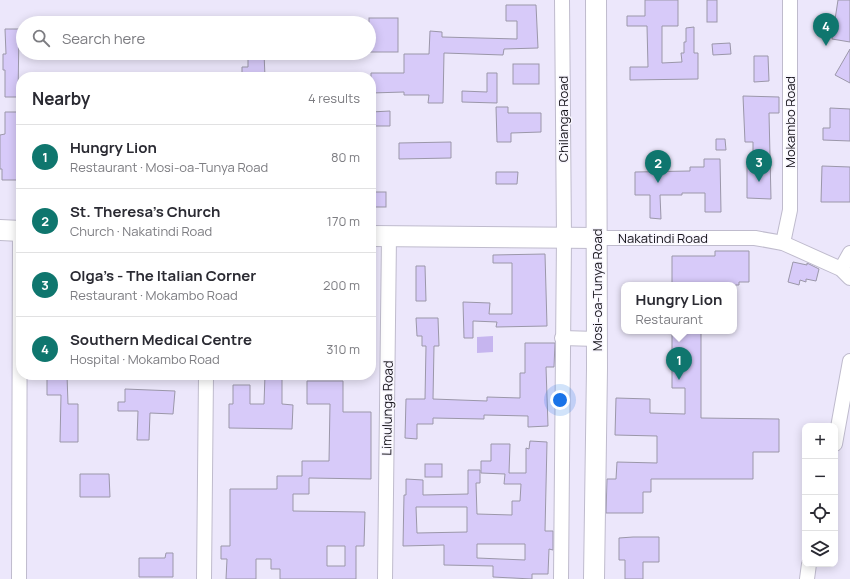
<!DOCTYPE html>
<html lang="en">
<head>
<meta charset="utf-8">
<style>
  :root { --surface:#fff; --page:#f7f7f7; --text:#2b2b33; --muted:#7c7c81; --line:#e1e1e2; --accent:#0f766e }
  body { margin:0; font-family:Manrope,sans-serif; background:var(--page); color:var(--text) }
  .controls { position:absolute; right:12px; bottom:12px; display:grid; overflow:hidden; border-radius:8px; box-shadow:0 2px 10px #0003 }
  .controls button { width:36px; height:36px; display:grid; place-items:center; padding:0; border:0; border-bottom:1px solid var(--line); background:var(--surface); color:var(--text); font:20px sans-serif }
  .you { position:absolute; left:560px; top:400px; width:14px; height:14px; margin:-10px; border:3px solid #fff; border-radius:50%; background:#1a73e8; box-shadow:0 0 0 6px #1a73e833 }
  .badge { display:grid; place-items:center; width:26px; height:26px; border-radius:50%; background:var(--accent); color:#fff; font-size:13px; font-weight:700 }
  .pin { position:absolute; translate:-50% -33px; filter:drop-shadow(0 1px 2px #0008) }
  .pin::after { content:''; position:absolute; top:21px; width:14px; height:12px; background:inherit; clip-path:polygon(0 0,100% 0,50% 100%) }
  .popup { position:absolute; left:621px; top:282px; width:116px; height:52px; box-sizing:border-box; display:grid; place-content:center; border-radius:8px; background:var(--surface); filter:drop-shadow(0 1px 3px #0005); font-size:13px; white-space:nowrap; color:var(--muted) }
  .popup b { font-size:15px; color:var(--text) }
  .popup::after { content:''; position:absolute; left:50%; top:100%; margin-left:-8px; border:8px solid transparent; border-top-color:var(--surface) }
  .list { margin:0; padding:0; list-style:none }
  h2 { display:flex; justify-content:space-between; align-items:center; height:52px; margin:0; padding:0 16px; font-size:17px }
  h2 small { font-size:13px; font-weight:400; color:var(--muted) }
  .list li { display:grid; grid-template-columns:26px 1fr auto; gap:12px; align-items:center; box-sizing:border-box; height:64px; padding:0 16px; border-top:1px solid var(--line) }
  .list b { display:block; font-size:15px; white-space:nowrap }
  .list p { margin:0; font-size:13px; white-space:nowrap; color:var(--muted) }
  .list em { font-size:13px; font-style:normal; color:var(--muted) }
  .icon { flex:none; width:22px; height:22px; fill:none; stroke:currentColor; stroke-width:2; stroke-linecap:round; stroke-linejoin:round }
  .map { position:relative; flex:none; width:850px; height:579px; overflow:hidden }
  .search { position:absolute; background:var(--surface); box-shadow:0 2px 10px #0003; left:16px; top:16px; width:360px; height:44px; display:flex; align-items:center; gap:10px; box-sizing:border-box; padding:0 14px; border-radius:22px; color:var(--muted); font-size:15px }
  .panel { position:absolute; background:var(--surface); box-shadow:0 2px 10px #0003; left:16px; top:72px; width:360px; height:308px; border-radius:16px }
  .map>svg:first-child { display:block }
</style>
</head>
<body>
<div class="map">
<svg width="850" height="579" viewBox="0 0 850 579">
  <rect width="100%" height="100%" fill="#ece7fb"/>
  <polygon fill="#c6b5ef" points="493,336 493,352 477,353 477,337"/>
  <g fill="#d7caf9" stroke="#9b97a9" fill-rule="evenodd">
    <polygon points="645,0 678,0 678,26 662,26 662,63 682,62 681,53 684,53 684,42 686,42 686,28 694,27 694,53 698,53 698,79 630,80 630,67 648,67 647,26 627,26 627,16 645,16"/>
    <rect x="707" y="0" width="10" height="22"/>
    <polygon points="838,0 850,0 850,42 832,39"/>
    <polygon points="506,5 536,5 538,48 504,49 503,55 444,53 443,103 428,103 429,95 404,95 404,92 371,93 371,73 404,73 404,54 429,54 430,31 442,32 442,37 517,39 517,21 506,21"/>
    <rect x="369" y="18" width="29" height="34"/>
    <polygon points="5,29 19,29 18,97 5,97 5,70 3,70 3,54 6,54"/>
    <polygon points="730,43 731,54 713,55 712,44"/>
    <polygon points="850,49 850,83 835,75"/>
    <polygon points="248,53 264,53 265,77 242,77 242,67 248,67"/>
    <polygon points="754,56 768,56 769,81 754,82"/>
    <rect x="513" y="64" width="26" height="20"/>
    <polygon points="487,73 497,73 497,103 462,102 462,91 487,92"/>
    <polygon points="743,96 779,97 779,113 769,113 771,199 747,198 747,166 753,166 753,142 745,142"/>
    <polygon points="496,107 508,107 508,113 541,113 541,132 511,133 511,142 497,142"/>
    <polygon points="830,108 850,109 850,141 823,140 823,128 830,128"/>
    <polygon points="390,111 390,126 371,126 371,112"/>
    <polygon points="5,112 19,112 18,165 21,165 21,180 2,180 2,169 0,169 0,135 5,134"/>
    <polygon points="716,139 725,139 726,150 716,150"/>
    <polygon points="451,142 451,158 399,159 399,143"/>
    <polygon points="704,159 720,159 721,212 705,212 705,193 682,193 682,195 660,195 661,219 650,218 650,195 635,195 635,172 690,171 690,167 704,167"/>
    <polygon points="822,166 850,167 850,202 821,202"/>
    <polygon points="496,172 518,172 517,184 496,184"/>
    <rect x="371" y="192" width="15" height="15"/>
    <polygon points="715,251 749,251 749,282 739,282 739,285 672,285 672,256 715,256"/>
    <polygon points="545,254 547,326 496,327 497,322 473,321 473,338 464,338 463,302 490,303 489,314 512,314 512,263 493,263 493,255"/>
    <polygon points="793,262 807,265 807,263 819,269 816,281 806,279 806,282 800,280 799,285 788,282"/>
    <polygon points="416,266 425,266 426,301 416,301"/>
    <polygon points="416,318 438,318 439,346 434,346 433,399 487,401 487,397 520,398 520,373 525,373 525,343 555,343 554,367 546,367 548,426 528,427 528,416 484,415 484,419 433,418 433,424 417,424 417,439 405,438 406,399 425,399 426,346 422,346 422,336 417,336"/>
    <polygon points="672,331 701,331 701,418 779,419 779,452 753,452 753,479 651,479 651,492 643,492 643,513 606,513 607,479 616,479 617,462 657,463 657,436 615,435 616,398 650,399 650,413 685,414 685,388 672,388"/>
    <polygon points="47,375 67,375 68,404 78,404 78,442 60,442 61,395 47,395"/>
    <polygon points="265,375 282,375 282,404 293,405 292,429 229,428 229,404 233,404 233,385 250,385 250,404 264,404"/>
    <path d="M307,381H343V412H371V479L309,478V494H293V511L365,512L364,546H356V579H280V569H271V559H256V579H226L227,559H221V546H230V489H277V476H302V461H329L330,404H307ZM327,546H345V566H327Z"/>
    <polygon points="125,389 175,391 173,414 150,413 149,440 137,440 138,411 118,411 118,402 125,402"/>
    <path d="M530,441L547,442L545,531H553V550L549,549L548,574H532V579L493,577V566L444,565V545L403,546L404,495H406V479L423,480V495L468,494V470H480V483H476L477,514L512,515V501H520L521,484H504L505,474L481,473V461H491V444H510L509,473H526V448L529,449ZM416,507H467V532L417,533ZM477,544H525V560L477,558Z"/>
    <rect x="425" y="464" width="17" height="13"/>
    <polygon points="80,474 109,474 110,497 80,497"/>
    <polygon points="633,537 659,537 659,562 643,562 643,579 625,579 625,560 619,560 619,538"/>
    <polygon points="166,553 173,553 173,577 139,577 139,558 165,558"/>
  </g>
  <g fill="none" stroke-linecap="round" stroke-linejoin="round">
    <g stroke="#bfbbcd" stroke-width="16">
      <g id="minor">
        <polyline points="597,238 755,238 783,243 841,269 850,278"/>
        <polyline points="783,243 790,210 790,0"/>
        <polyline points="841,269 850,253"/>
        <polyline points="562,338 597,339"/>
        <polyline points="835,444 850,361"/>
        <polyline points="19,579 20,231"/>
        <polyline points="204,579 206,375"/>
        <polyline points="385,579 389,236"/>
        <polyline points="561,579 564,238 562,0"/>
        <polyline points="807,579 809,564"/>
      </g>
    </g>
    <g stroke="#bfbbcd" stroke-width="22">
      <g id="highway">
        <polyline points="0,230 21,231"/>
        <polyline points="371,236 597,238"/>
        <polyline points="594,579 597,368 596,0"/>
      </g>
    </g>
    <use href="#minor" stroke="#fff" stroke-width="14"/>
    <use href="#highway" stroke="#fff" stroke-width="20"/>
  </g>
  <g text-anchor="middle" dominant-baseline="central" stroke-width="3" stroke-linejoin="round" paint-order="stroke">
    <g font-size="13" fill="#16141a" stroke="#f8f6fe">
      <text transform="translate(563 119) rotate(-90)">Chilanga Road</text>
      <text transform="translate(790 122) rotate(-90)">Mokambo Road</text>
      <text x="663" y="238">Nakatindi Road</text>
      <text transform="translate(597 290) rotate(-90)">Mosi-oa-Tunya Road</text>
      <text transform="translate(387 408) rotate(-89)">Limulunga Road</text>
    </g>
  </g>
</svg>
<div class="controls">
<button>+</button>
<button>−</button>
<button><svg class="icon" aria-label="locate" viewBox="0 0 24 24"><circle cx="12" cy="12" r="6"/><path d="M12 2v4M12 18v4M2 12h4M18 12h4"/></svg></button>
<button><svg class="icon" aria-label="layers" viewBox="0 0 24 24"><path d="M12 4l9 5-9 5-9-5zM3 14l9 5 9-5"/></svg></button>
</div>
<div class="you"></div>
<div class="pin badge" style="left:679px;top:380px">1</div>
<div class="popup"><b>Hungry Lion</b>Restaurant</div>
<div class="pin badge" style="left:658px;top:183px">2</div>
<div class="pin badge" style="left:759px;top:182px">3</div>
<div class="pin badge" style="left:826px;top:46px">4</div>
<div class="search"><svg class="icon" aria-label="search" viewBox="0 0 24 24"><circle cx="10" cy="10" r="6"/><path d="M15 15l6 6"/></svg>Search here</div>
<section class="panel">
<h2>Nearby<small>4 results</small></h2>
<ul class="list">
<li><span class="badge">1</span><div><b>Hungry Lion</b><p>Restaurant · Mosi-oa-Tunya Road</p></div><em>80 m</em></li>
<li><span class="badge">2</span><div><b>St. Theresa's Church</b><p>Church · Nakatindi Road</p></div><em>170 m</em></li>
<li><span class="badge">3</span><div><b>Olga's - The Italian Corner</b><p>Restaurant · Mokambo Road</p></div><em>200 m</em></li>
<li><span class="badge">4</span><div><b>Southern Medical Centre</b><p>Hospital · Mokambo Road</p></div><em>310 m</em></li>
</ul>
</section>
</div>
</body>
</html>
